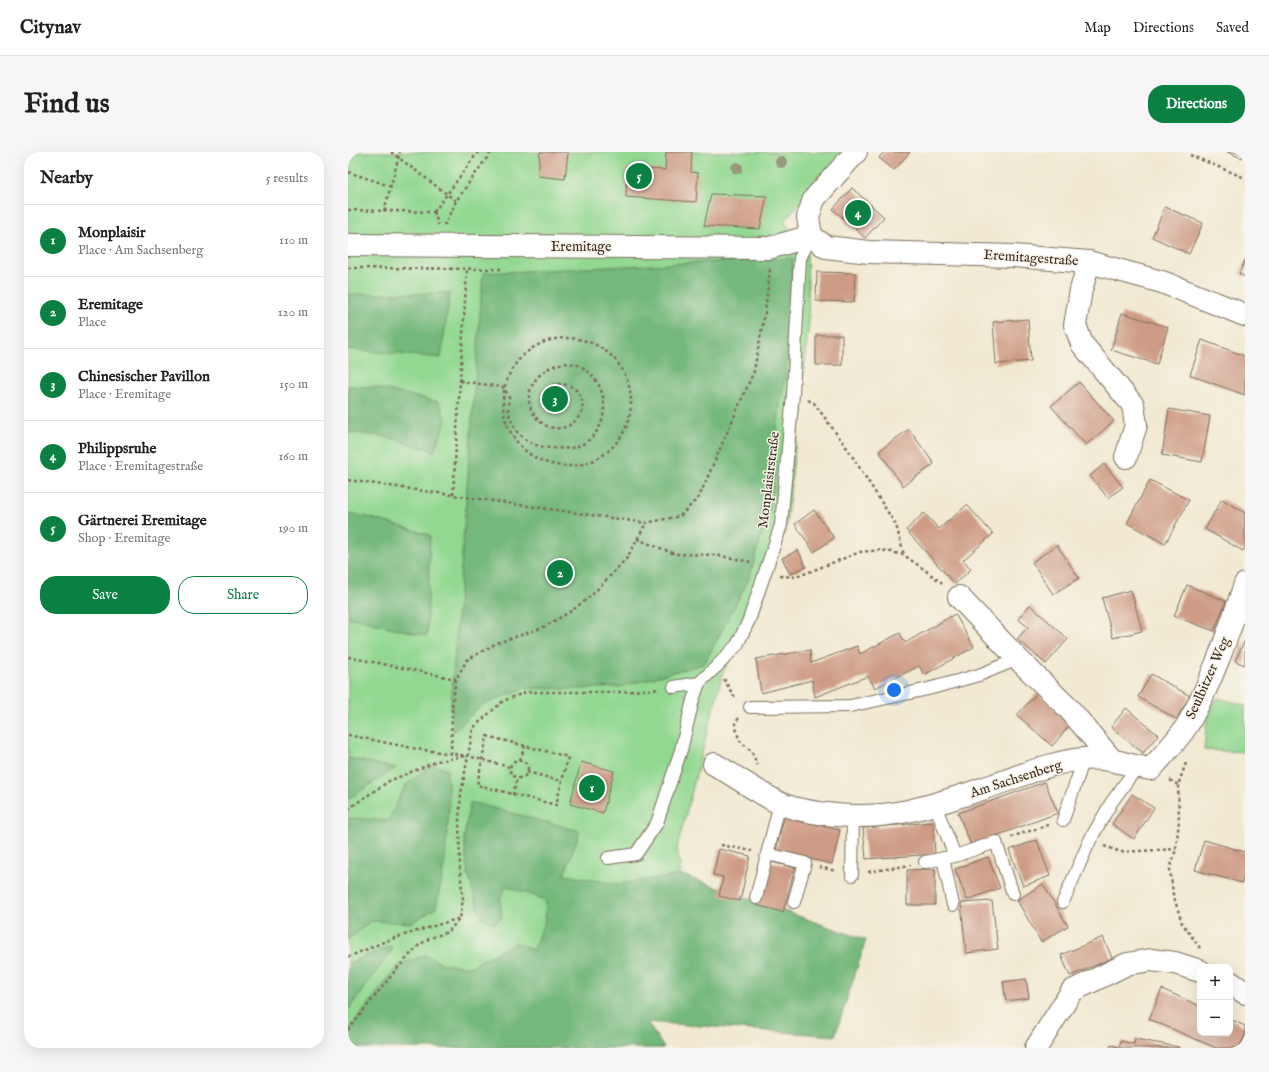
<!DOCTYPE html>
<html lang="en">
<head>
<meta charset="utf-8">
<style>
  :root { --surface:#fff; --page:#f6f6f6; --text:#202124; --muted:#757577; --line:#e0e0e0; --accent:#0b8043 }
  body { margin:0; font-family:"IM FELL English",serif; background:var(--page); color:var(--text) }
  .controls { position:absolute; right:12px; bottom:12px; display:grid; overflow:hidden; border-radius:8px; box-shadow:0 4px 16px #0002 }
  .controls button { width:36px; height:36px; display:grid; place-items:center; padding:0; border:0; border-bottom:1px solid var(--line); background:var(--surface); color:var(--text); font:20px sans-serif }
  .you { position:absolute; left:546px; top:538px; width:14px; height:14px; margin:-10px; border:3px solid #fff; border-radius:50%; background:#1a73e8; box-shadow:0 0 0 6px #1a73e833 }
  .badge { display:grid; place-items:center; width:26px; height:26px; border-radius:50%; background:var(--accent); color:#fff; font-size:13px; font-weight:700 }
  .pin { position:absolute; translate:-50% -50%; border:2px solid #fff; box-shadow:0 1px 4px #0006 }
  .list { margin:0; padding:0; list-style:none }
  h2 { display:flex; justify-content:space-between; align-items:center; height:52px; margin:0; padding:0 16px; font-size:17px }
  h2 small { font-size:13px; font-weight:400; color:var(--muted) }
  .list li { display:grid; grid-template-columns:26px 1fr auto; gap:12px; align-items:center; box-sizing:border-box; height:72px; padding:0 16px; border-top:1px solid var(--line) }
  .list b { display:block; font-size:15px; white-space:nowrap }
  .list p { margin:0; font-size:13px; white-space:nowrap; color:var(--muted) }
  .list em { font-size:13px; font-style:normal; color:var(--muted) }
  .actions { display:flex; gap:8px; padding:12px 16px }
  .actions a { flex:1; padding:9px 0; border:1px solid var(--accent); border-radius:16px; text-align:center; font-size:14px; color:var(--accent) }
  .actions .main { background:var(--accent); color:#fff }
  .map { position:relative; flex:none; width:897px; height:896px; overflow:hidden; border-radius:16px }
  header { display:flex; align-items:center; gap:24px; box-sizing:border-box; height:56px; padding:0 20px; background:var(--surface); border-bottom:1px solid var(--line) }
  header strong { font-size:19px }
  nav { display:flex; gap:22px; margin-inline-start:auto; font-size:14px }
  .intro { display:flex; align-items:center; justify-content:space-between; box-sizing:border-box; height:96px; padding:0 24px }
  h1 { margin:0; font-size:28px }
  .button { padding:10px 18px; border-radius:16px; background:var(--accent); color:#fff; font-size:14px; font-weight:700 }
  main { display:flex; gap:24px; padding:0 24px }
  aside { flex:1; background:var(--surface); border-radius:16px; box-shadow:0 4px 16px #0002 }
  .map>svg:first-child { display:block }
</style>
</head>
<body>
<header>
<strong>Citynav</strong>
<nav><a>Map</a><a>Directions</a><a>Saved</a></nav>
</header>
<div class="intro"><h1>Find us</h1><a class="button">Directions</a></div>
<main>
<aside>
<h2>Nearby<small>5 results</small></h2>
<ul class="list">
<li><span class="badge">1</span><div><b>Monplaisir</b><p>Place · Am Sachsenberg</p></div><em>110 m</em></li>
<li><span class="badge">2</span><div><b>Eremitage</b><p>Place</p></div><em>120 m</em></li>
<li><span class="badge">3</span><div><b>Chinesischer Pavillon</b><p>Place · Eremitage</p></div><em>150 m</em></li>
<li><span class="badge">4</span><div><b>Philippsruhe</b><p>Place · Eremitagestraße</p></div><em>160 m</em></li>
<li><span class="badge">5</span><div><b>Gärtnerei Eremitage</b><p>Shop · Eremitage</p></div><em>190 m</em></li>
</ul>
<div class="actions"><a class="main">Save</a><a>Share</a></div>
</aside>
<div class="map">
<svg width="897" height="896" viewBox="0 0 897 896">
  <rect width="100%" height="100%" fill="#f7f3e8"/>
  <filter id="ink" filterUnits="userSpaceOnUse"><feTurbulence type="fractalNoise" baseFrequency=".025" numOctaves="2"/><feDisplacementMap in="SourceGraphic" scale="8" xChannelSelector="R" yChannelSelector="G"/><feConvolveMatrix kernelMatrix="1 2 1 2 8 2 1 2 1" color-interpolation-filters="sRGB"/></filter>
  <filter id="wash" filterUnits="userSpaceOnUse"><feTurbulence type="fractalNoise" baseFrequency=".012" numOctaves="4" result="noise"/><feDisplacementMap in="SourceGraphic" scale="16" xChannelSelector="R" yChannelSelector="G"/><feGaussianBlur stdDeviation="0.9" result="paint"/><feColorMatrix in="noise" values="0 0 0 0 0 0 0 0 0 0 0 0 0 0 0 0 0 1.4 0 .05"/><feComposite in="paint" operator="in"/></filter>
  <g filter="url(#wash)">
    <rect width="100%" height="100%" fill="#f1e9d1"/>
    <g fill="#92d891" stroke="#668158">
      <polygon points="0,0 497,0 436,69 459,102 461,171 438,376 408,466 375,520 329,696 333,720 208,790 0,896"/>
      <polygon points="869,546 897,553 897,600 856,598 859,566"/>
    </g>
    <g fill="#75b87b" stroke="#58714c">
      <polygon points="445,106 441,198 428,281 426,339 401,427 356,512 271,535 229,537 176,536 132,554 106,580 103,550 135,121"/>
      <polygon points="102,141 93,206 0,197 0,142"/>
      <polygon points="0,234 25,235 91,250 98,269 86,299 39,285 0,280"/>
      <polygon points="0,362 20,365 82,383 79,484 0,465"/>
      <polygon points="0,606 48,616 0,647"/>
      <polygon points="83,613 99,617 101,655 97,709 88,756 63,771 23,769 0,788 0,667 3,666 40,669 57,634"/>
      <polygon points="122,650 232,679 216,723 270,732 334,723 518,788 487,884 299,870 316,896 0,896 0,879 51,813 78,803 95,812 121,815 168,791 185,798 197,768 198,748 158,734 152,747 154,765 145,772 133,765 120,723 116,686"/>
      <polygon points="43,794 44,798 0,858 0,811"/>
    </g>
    <g id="blocks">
      <g fill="#ce9c86">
        <polygon points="192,0 220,0 217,27 190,24"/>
        <polygon points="318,0 344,0 343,20 350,21 348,50 278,45 279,16 317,18"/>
        <polygon points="536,0 562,0 546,18 531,6"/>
        <polygon points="879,0 897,0 894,6"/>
        <polygon points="504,36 536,65 517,86 485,57"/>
        <polygon points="363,42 419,44 412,77 356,74"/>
        <polygon points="817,55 855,71 841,102 804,85"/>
        <polygon points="897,108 897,125 891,122"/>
        <polygon points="469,120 507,121 506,150 468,149"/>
        <polygon points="774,161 820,175 809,212 763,198"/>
        <polygon points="680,167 683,209 648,212 645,170"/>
        <rect x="468" y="183" width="26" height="30"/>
        <polygon points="854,188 897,204 897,243 842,223"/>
        <polygon points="731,230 766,269 738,293 703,254"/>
        <circle cx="207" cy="247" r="10"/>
        <polygon points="821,257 862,264 854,310 814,303"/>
        <polygon points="561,277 586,312 555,334 531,299"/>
        <polygon points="756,312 775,335 760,346 742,324"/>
        <polygon points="802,328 841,348 817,392 779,371"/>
        <polygon points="874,347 897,361 897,396 895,399 857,377"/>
        <polygon points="619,353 645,382 615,408 623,417 607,432 558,378 576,361 591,377"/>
        <polygon points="466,358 486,386 466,400 447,372"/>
        <polygon points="709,393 731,426 705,442 684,410"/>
        <polygon points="450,398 458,415 442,422 434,406"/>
        <polygon points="839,433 878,449 866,479 826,464"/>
        <polygon points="783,438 794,479 765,486 754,446"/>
        <polygon points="682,453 720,487 698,512 669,487 680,475 670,467"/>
        <polygon points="607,462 626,495 576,523 571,514 527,536 520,524 467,545 464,528 413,541 408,507 462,498 463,511 509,494 512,502 552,481 557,491"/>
        <polygon points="897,488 897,513 887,509"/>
        <polygon points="803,522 842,544 828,567 790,545"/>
        <polygon points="689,541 723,572 704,594 669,563"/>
        <polygon points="778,556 810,583 795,601 763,575"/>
        <polygon points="233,610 266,619 255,661 222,652"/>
        <polygon points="697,630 710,661 623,693 610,661"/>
        <polygon points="784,642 806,656 786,687 764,672"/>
        <polygon points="436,665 492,678 484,712 428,699"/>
        <polygon points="585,670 587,702 518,707 515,676"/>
        <polygon points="689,688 702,724 675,734 661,698"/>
        <polygon points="856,688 897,700 897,720 894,731 847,718"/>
        <polygon points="371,697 402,704 392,749 371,744 375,725 365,723"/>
        <polygon points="640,705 652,736 619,748 607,717"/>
        <polygon points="420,709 447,716 435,760 408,753"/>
        <polygon points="587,717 587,753 559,753 559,718"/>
        <polygon points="695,732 720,774 693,790 669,748"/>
        <polygon points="644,749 650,797 618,801 613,751"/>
        <polygon points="755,785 764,806 722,824 713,803"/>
        <polygon points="678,827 681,846 658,849 655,830"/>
        <polygon points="814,837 852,854 852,881 882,881 882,867 897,874 897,883 891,896 868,896 801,867"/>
        <polygon points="787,887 831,895 831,896 762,896 763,893 771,895 773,889 786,892"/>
      </g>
    </g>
  </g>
  <g filter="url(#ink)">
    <use href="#blocks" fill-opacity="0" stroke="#7b6d5d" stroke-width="1"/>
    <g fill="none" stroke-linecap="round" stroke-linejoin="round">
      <g stroke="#7b6d5d" stroke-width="14">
        <g id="service">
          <polyline points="326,535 351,531 368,515 389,493 401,468 433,373 445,242 452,106 463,84"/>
          <polyline points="402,555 502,554 580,537 631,523 670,507"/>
          <polyline points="587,653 607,704"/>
          <polyline points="715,668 736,607"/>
          <polyline points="419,702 457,711 446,750"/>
          <polyline points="260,706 288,702 309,671 333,598 345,548 351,531"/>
          <polyline points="595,706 605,753"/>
          <polyline points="577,710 607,704 648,690 665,742"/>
          <polyline points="504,723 505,666"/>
          <polyline points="408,746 432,651"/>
          <polyline points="715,750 742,688 763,651 789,615"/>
        </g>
      </g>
      <g stroke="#7b6d5d" stroke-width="24">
        <g id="minor">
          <polyline points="0,93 421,96 463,84"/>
          <polyline points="741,110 733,138 727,173 734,192 785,253 788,273 778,305"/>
          <polyline points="611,445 670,507 722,558 763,607"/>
          <path d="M366,612C387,624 408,639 431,651C444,657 463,660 478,662C541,670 584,654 643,634C673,624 703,610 735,607C761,604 779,614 803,617C815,603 830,588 840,572C865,528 881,479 897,432"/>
          <polyline points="882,830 897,841"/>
          <polyline points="688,896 724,839 779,812 803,808 827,811 852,819"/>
        </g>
      </g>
      <g stroke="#7b6d5d" stroke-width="24">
        <polyline id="tertiary" points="508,0 466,47 460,65 463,84 478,95 521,100 665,104 741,110 814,130 897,163"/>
      </g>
      <g stroke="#7b6d5d" stroke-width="2.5" stroke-dasharray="3 3" stroke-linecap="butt">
        <polyline points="43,0 108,49"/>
        <polyline points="842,3 897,26"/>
        <polyline points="0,20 42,34"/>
        <polyline points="0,58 86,60"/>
        <polyline points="36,59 52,0"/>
        <polyline points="86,60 130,0"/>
        <polyline points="86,60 90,73"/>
        <polyline points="95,72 97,72 108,49 143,0"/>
        <polyline points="0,116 155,117"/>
        <circle cx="219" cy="250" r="64"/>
        <path d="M112,229L155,235C157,238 160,242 161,246C161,250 159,256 161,261C162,267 167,278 171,282C181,292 191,295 204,296C212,297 225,297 233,293C263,278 263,236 237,217C213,199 174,226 182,254C188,273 208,283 225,271C228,268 233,263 234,259C240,226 189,222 196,254C201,261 209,259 215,256C222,243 215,235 201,236"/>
        <polyline points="460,248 466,251 499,296 548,373 556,403"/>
        <polyline points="0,328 298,371 332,364 351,345 406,219 417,160 422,117"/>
        <polyline points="105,343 119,117"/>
        <polyline points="289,387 327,402 368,403 403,410"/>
        <polyline points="432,424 448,425 512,400 534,398 556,403 596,432"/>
        <polyline points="0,505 108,527"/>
        <polyline points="376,527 385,543 389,546"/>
        <polyline points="391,566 387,571 391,588 404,600 409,613"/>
        <polyline points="0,583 69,597 120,604 161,615"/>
        <polygon points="139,584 220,605 208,653 129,633"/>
        <polyline points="103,602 104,555 108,527 119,508 149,491 194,476 222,460 243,444 279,406 298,371"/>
        <circle cx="171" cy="617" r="9"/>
        <polyline points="172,608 177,594"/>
        <polyline points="838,611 830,633 831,669 828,697 822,717 825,742 834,771 852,796"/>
        <polyline points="179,620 214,629"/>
        <polyline points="822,628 830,633"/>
        <polyline points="165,643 169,626"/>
        <polyline points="0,657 41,629 90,609 117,604"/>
        <polyline points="663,685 700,673"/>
        <polyline points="373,693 404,699"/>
        <polyline points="756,694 773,700 828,697"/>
        <polyline points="471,715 488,719"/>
        <polyline points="520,720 563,713"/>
        <polyline points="0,805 43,787 112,766"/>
        <polyline points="0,878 47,819 70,794 82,786 100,780 112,766 115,747 112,718 111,666 113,642 125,576 155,549 178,540 271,540 312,537"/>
      </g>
      <use href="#service" stroke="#fff" stroke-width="12"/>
      <use href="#minor" stroke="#fff" stroke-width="22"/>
      <use href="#tertiary" stroke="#fff" stroke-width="22"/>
    </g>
    <g fill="#99987e">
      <circle cx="433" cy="10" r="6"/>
      <circle cx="389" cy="16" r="6"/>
    </g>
  </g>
  <g text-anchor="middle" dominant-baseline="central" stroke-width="3" stroke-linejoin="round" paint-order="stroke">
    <g font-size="14" fill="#3b2a1e" stroke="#f7f3e8">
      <text x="233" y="95">Eremitage</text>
      <text transform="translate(683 106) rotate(4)">Eremitagestraße</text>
      <text transform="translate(421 328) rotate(-83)">Monplaisirstraße</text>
      <text transform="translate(860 526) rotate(-66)">Seulbitzer Weg</text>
      <text transform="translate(668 627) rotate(-18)">Am Sachsenberg</text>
    </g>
  </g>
</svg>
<div class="controls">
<button>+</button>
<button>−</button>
</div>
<div class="you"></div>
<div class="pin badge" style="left:244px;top:636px">1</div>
<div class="pin badge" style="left:212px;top:421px">2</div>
<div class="pin badge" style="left:207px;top:247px">3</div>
<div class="pin badge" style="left:510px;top:61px">4</div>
<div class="pin badge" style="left:291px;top:24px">5</div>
</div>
</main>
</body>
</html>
